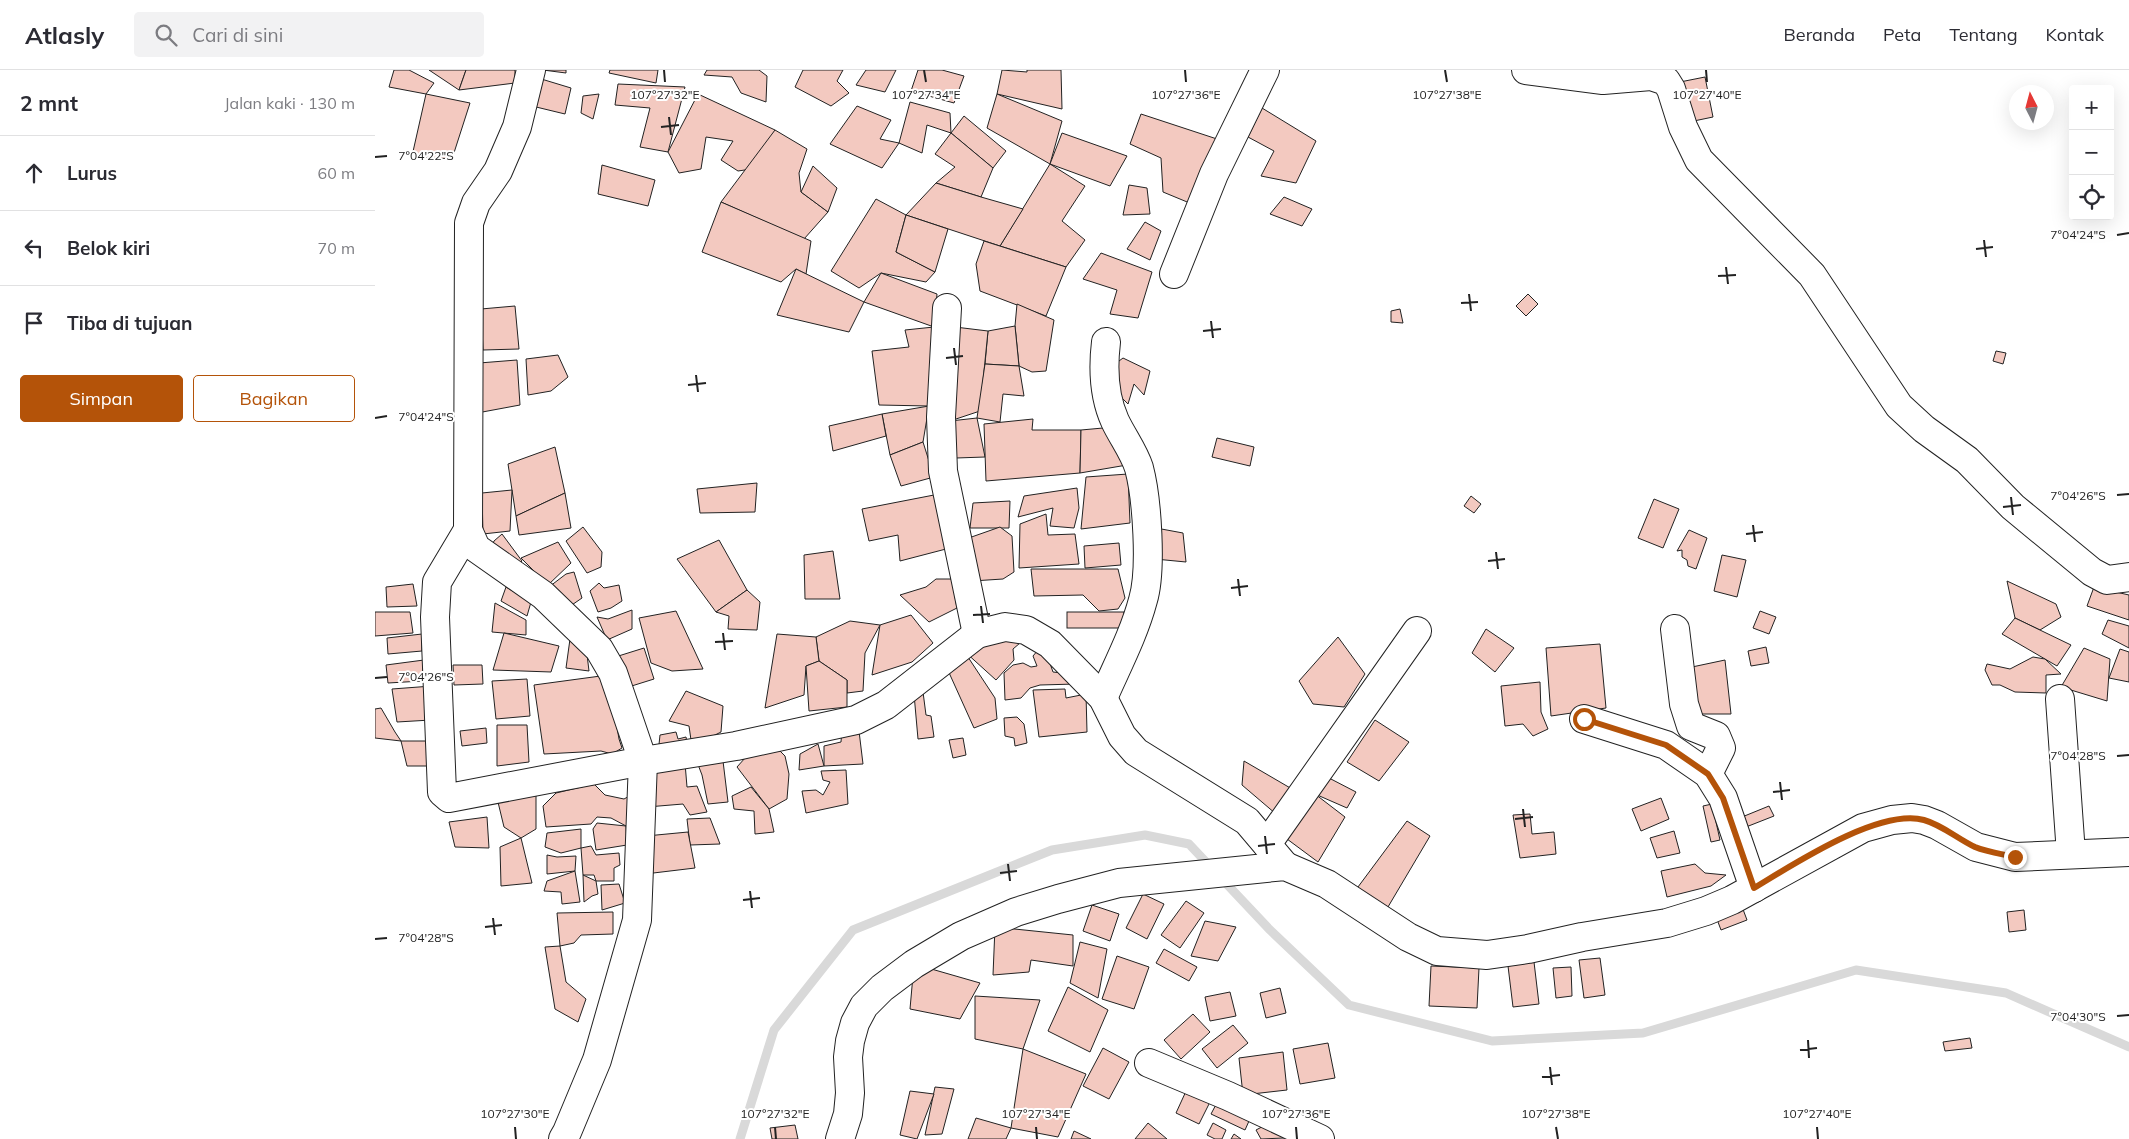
<!DOCTYPE html>
<html lang="id">
<head>
<meta charset="utf-8">
<style>
  :root { --surface:#fff; --page:#f2f2f3; --text:#2b2b33; --muted:#7c7c81; --line:#e1e1e2; --accent:#b45309 }
  body { margin:0; font-family:Mulish,sans-serif; background:var(--page); color:var(--text) }
  .controls { position:absolute; right:15px; top:15px; display:grid; overflow:hidden; border-radius:5px; box-shadow:0 5px 20px #0002 }
  .controls button { width:45px; height:45px; display:grid; place-items:center; padding:0; border:0; border-bottom:1px solid var(--line); background:var(--surface); color:var(--text); font:25px sans-serif }
  .compass { position:absolute; left:1634px; top:15px; width:45px; height:45px; border-radius:50%; background:var(--surface); box-shadow:0 5px 20px #0002; rotate:354deg }
  .stop { position:absolute; width:15px; height:15px; margin:-11px; border:4px solid #b45309; border-radius:50%; background:#fff }
  .stop.end { background:#b45309; border-color:#fff; box-shadow:0 1px 5px #0008 }
  .list { margin:0; padding:0; list-style:none }
  h2 { display:flex; justify-content:space-between; align-items:center; height:65px; margin:0; padding:0 20px; font-size:21px }
  h2 small { font-size:16px; font-weight:400; color:var(--muted) }
  .list li { display:grid; grid-template-columns:32px 1fr auto; gap:15px; align-items:center; box-sizing:border-box; height:75px; padding:0 20px; border-top:1px solid var(--line) }
  .list b { display:block; font-size:19px; white-space:nowrap }
  .list em { font-size:16px; font-style:normal; color:var(--muted) }
  .actions { display:flex; gap:10px; padding:15px 20px }
  .actions a { flex:1; padding:11px 0; border:1px solid var(--accent); border-radius:5px; text-align:center; font-size:18px; color:var(--accent) }
  .actions .main { background:var(--accent); color:#fff }
  .icon { flex:none; width:28px; height:28px; fill:none; stroke:currentColor; stroke-width:2; stroke-linecap:round; stroke-linejoin:round }
  .map { position:relative; flex:none; width:1754px; height:1069px; overflow:hidden }
  header { display:flex; align-items:center; gap:30px; box-sizing:border-box; height:70px; padding:0 25px; background:var(--surface); border-bottom:1px solid var(--line) }
  header strong { font-size:24px }
  nav { display:flex; gap:28px; margin-inline-start:auto; font-size:18px }
  .search { width:350px; height:45px; background:var(--page); display:flex; align-items:center; gap:12px; box-sizing:border-box; padding:0 18px; border-radius:5px; color:var(--muted); font-size:19px }
  main { display:flex }
  aside { flex:1; background:var(--surface) }
  .map>svg:first-child { display:block }
</style>
</head>
<body>
<header>
<strong>Atlasly</strong>
<div class="search"><svg class="icon" aria-label="search" viewBox="0 0 24 24"><circle cx="10" cy="10" r="6"/><path d="M15 15l6 6"/></svg>Cari di sini</div>
<nav><a>Beranda</a><a>Peta</a><a>Tentang</a><a>Kontak</a></nav>
</header>
<main>
<aside>
<h2>2 mnt<small>Jalan kaki · 130 m</small></h2>
<ul class="list">
<li><svg class="icon" aria-label="ahead" viewBox="0 0 24 24"><path d="M12 20V5M6 11l6-6 6 6"/></svg><div><b>Lurus</b></div><em>60 m</em></li>
<li><svg class="icon" aria-label="left" viewBox="0 0 24 24"><path d="M17 20v-9H6M10 6l-5 5 5 5"/></svg><div><b>Belok kiri</b></div><em>70 m</em></li>
<li><svg class="icon" aria-label="arrive" viewBox="0 0 24 24"><path d="M6 21V4h12l-3 4 3 4H6"/></svg><div><b>Tiba di tujuan</b></div></li>
</ul>
<div class="actions"><a class="main">Simpan</a><a>Bagikan</a></div>
</aside>
<div class="map">
<svg width="1754" height="1069" viewBox="0 0 1754 1069">
  <rect width="100%" height="100%" fill="#fff"/>
  <g fill="none" stroke-linecap="round" stroke-linejoin="round">
    <polyline stroke="#d9d9d9" stroke-width="9" points="365,1069 399,960 478,860 677,780 770,765 814,774 894,859 974,935 1117,971 1268,963 1481,900 1631,923 1754,977"/>
  </g>
  <g fill="#f3c9c0" stroke="#222">
    <polygon points="19,0 34,0 59,13 51,24 14,17"/>
    <polygon points="54,0 91,0 84,20"/>
    <polygon points="91,0 140,0 140,13 84,20"/>
    <polygon points="168,0 191,0 191,3"/>
    <polygon points="235,0 283,0 281,13 234,3"/>
    <polygon points="332,0 384,0 392,6 391,32 366,23 357,7 329,5"/>
    <polygon points="428,0 468,0 462,11 474,23 456,36 420,17"/>
    <polygon points="491,0 521,0 510,22 481,15"/>
    <polygon points="543,0 567,0 589,6 579,33 536,21"/>
    <polygon points="627,0 652,2 652,0 686,0 687,39 622,24"/>
    <polygon points="1330,7 1338,47 1314,52 1305,12"/>
    <polygon points="163,8 196,18 190,44 157,36"/>
    <polygon points="243,14 310,17 293,82 265,77 275,38 240,35"/>
    <polygon points="51,24 95,33 77,89 37,86"/>
    <polygon points="224,24 218,49 206,43 208,26"/>
    <polygon points="323,24 400,60 383,98 363,101 346,90 358,71 331,67 326,99 304,103 293,82"/>
    <polygon points="622,24 687,51 675,94 612,58"/>
    <polygon points="535,32 575,43 576,63 552,55 547,83 524,73"/>
    <polygon points="482,36 516,50 505,69 524,73 507,98 455,74"/>
    <polygon points="887,38 941,71 921,113 886,106 899,81 873,67"/>
    <polygon points="766,44 842,69 817,134 788,122 786,88 755,74"/>
    <polygon points="589,46 631,81 618,98 576,63"/>
    <polygon points="400,60 432,79 424,103 426,122 453,142 429,169 346,132"/>
    <polygon points="576,63 618,98 606,127 561,113 580,97 560,84"/>
    <polygon points="687,63 752,86 735,116 675,94"/>
    <polygon points="675,94 710,116 687,151 710,170 691,197 625,176"/>
    <polygon points="227,95 280,110 273,136 223,124"/>
    <polygon points="438,96 462,118 453,142 426,122"/>
    <polygon points="561,113 606,127 648,139 625,176 531,145"/>
    <polygon points="754,115 772,118 775,144 748,145"/>
    <polygon points="909,127 937,139 927,156 895,144"/>
    <polygon points="501,129 531,145 521,182 560,202 551,212 506,203 484,218 456,201"/>
    <polygon points="346,132 436,171 431,204 421,199 406,212 327,182"/>
    <polygon points="531,145 573,159 560,202 521,182"/>
    <polygon points="770,152 786,161 775,190 752,179"/>
    <polygon points="609,171 691,197 671,246 605,221 601,194"/>
    <polygon points="726,183 777,202 763,248 735,244 742,220 708,209"/>
    <polygon points="421,199 489,232 474,262 402,245"/>
    <polygon points="506,203 562,224 559,257 489,232"/>
    <polygon points="1153,224 1163,234 1151,246 1141,236"/>
    <polygon points="642,234 679,250 671,301 657,302 644,296 640,256"/>
    <polygon points="140,236 144,279 108,280 106,239"/>
    <polygon points="1025,239 1028,253 1016,252 1016,241"/>
    <polygon points="640,256 644,296 610,294 613,261"/>
    <polygon points="559,257 554,336 504,335 497,281 534,277 530,260"/>
    <polygon points="580,257 613,261 605,341 575,351"/>
    <polygon points="1621,281 1631,283 1628,294 1618,291"/>
    <polygon points="183,285 193,307 176,321 153,325 151,289"/>
    <polygon points="748,288 775,301 769,325 759,314 753,334 743,324 740,294"/>
    <polygon points="142,290 145,335 102,343 104,293"/>
    <polygon points="610,294 644,296 649,326 628,324 625,352 602,348"/>
    <polygon points="554,336 548,372 515,385 507,344"/>
    <polygon points="507,344 511,366 458,381 454,356"/>
    <polygon points="602,348 610,387 581,388 575,351"/>
    <polygon points="658,349 657,360 706,360 705,403 611,411 609,354"/>
    <polygon points="728,358 752,395 705,403 706,360"/>
    <polygon points="842,368 879,377 875,396 837,387"/>
    <polygon points="548,372 559,407 526,416 515,385"/>
    <polygon points="180,377 190,423 141,446 133,394"/>
    <polygon points="753,404 755,453 706,459 711,407"/>
    <polygon points="382,413 380,442 325,443 322,419"/>
    <polygon points="702,418 704,438 699,458 675,456 678,438 643,447 649,426"/>
    <polygon points="137,420 135,461 108,464 107,423"/>
    <polygon points="190,423 196,458 144,465 141,446"/>
    <polygon points="559,425 571,479 525,491 523,465 494,471 487,439"/>
    <polygon points="1096,426 1106,434 1099,443 1089,436"/>
    <polygon points="1279,429 1304,439 1288,478 1263,468"/>
    <polygon points="635,431 634,458 595,458 598,433"/>
    <polygon points="671,444 673,465 700,464 704,494 644,498 645,454"/>
    <polygon points="208,457 227,482 226,497 212,503 191,471"/>
    <polygon points="625,457 637,466 639,502 628,509 597,511 588,470"/>
    <polygon points="781,458 808,463 811,492 780,489"/>
    <polygon points="1314,460 1332,468 1321,499 1313,496 1312,490 1307,487 1307,480 1302,481"/>
    <polygon points="127,464 147,491 139,498 114,482 119,471"/>
    <polygon points="344,470 372,520 341,542 302,489"/>
    <polygon points="183,472 196,493 173,515 146,488"/>
    <polygon points="744,473 746,495 710,498 709,476"/>
    <polygon points="458,481 465,529 430,529 429,485"/>
    <polygon points="1347,485 1371,490 1362,527 1339,521"/>
    <polygon points="656,499 743,499 750,528 743,539 724,541 708,525 659,526"/>
    <polygon points="199,502 207,528 191,539 170,520 191,504"/>
    <polygon points="561,509 577,509 582,538 554,552 525,525 551,517"/>
    <polygon points="1632,511 1681,534 1686,547 1665,560 1640,548"/>
    <polygon points="224,513 229,518 244,515 247,531 236,538 223,542 215,521"/>
    <polygon points="38,514 42,536 12,537 11,517"/>
    <polygon points="131,517 156,532 152,546 126,531"/>
    <polygon points="1719,517 1754,525 1754,550 1712,536"/>
    <polygon points="372,520 385,532 382,560 353,559 354,546 341,542"/>
    <polygon points="120,533 151,550 151,565 117,562"/>
    <polygon points="257,540 257,559 232,570 222,547 233,549"/>
    <polygon points="301,541 328,599 297,601 276,593 264,548"/>
    <polygon points="1385,541 1401,547 1394,564 1378,558"/>
    <polygon points="0,542 35,542 38,563 0,566"/>
    <rect x="692" y="542" width="57" height="16"/>
    <polygon points="536,545 558,573 537,592 497,605 505,555"/>
    <polygon points="1640,548 1696,575 1682,596 1627,564"/>
    <polygon points="1733,550 1754,556 1754,578 1727,564"/>
    <polygon points="475,551 505,555 490,583 488,621 472,623 472,610 444,591 441,567"/>
    <polygon points="1111,559 1139,578 1120,602 1097,583"/>
    <polygon points="628,562 645,573 638,579 639,590 621,610 589,581"/>
    <polygon points="129,563 184,576 176,602 118,600"/>
    <polygon points="47,564 47,581 13,584 12,568"/>
    <polygon points="402,564 441,567 444,591 431,596 429,625 390,638"/>
    <polygon points="963,567 990,604 969,637 938,634 924,611"/>
    <polygon points="210,568 214,601 191,598 195,569"/>
    <polygon points="1225,574 1231,638 1176,646 1171,578"/>
    <polygon points="1391,577 1394,593 1376,596 1373,581"/>
    <polygon points="269,578 279,609 247,619 237,588"/>
    <polygon points="1709,578 1735,589 1732,631 1686,617"/>
    <polygon points="1745,579 1754,582 1754,612 1734,608"/>
    <polygon points="663,580 671,582 678,602 696,604 701,614 665,615 655,618 646,628 630,630 629,603 638,595 648,593 656,597 662,596 658,586"/>
    <polygon points="589,581 620,628 622,649 599,658 571,596"/>
    <polygon points="1658,587 1670,589 1686,604 1671,605 1671,623 1640,622 1625,615 1617,615 1610,600 1612,594 1635,599"/>
    <polygon points="49,590 47,611 13,613 11,595"/>
    <polygon points="1350,590 1356,644 1321,644 1317,597"/>
    <polygon points="444,591 472,610 472,637 434,641 431,596"/>
    <polygon points="78,595 107,595 108,614 79,615"/>
    <polygon points="233,605 244,669 247,678 237,684 226,681 169,684 159,615"/>
    <polygon points="152,609 155,646 121,649 117,611"/>
    <polygon points="1165,612 1166,642 1173,659 1158,666 1148,654 1130,656 1126,616"/>
    <polygon points="57,616 56,650 22,652 17,619"/>
    <polygon points="690,619 691,628 711,624 712,662 664,667 658,620"/>
    <polygon points="311,621 348,636 346,662 336,667 316,670 314,656 294,651"/>
    <polygon points="548,622 551,645 556,646 559,667 543,669 539,624"/>
    <polygon points="6,638 20,662 26,671 0,668 0,639"/>
    <polygon points="642,647 649,654 652,673 640,676 639,668 630,666 629,648"/>
    <polygon points="1000,650 1034,672 1004,711 972,692"/>
    <polygon points="122,655 152,655 154,692 122,696"/>
    <polygon points="111,658 112,673 87,676 85,661"/>
    <polygon points="467,658 484,661 488,694 449,696 449,676 466,672"/>
    <polygon points="301,662 303,669 311,667 314,684 283,684 285,665"/>
    <polygon points="588,668 591,685 578,688 574,670"/>
    <polygon points="26,671 54,671 57,696 32,696"/>
    <polygon points="398,674 410,686 414,704 412,729 394,739 362,697 379,678"/>
    <polygon points="443,674 449,696 424,700 425,684"/>
    <polygon points="348,691 353,732 333,734 327,705 322,692"/>
    <polygon points="869,691 917,719 901,744 867,715"/>
    <polygon points="310,693 312,717 322,716 332,742 315,745 308,734 272,737 273,700"/>
    <polygon points="471,700 473,734 431,743 427,721 441,720 448,725 455,712 448,710 446,701"/>
    <polygon points="954,708 981,722 972,738 940,724"/>
    <polygon points="219,714 230,725 249,729 258,724 261,753 251,756 236,748 222,747 216,754 171,757 168,736 181,723"/>
    <polygon points="376,717 394,739 399,762 380,764 379,741 359,739 357,726"/>
    <polygon points="940,724 970,747 943,792 908,766"/>
    <polygon points="161,725 161,759 146,768 129,757 122,728"/>
    <polygon points="1286,728 1294,749 1266,761 1257,739"/>
    <polygon points="1337,734 1345,770 1336,772 1328,736"/>
    <polygon points="1394,736 1399,746 1371,757 1367,747"/>
    <polygon points="1155,744 1157,764 1179,762 1181,784 1145,788 1138,745"/>
    <polygon points="112,747 114,778 80,777 74,752"/>
    <polygon points="335,748 345,774 315,775 312,749"/>
    <polygon points="1032,751 1055,766 1010,842 980,821"/>
    <polygon points="222,753 251,756 252,775 221,780 218,759"/>
    <polygon points="206,759 206,778 186,783 170,777 172,763"/>
    <polygon points="1299,761 1305,783 1282,788 1275,768"/>
    <polygon points="313,762 320,798 270,804 271,766"/>
    <polygon points="146,768 157,813 126,816 125,777"/>
    <polygon points="216,776 221,785 244,783 245,795 239,798 239,811 221,811 219,805 208,805 206,778"/>
    <polygon points="172,785 182,787 201,786 200,801 172,804"/>
    <polygon points="1320,794 1330,803 1351,805 1336,816 1292,827 1286,801"/>
    <polygon points="200,801 205,832 187,834 186,822 169,821 172,811"/>
    <polygon points="208,805 221,811 223,824 217,826 209,832"/>
    <polygon points="244,814 250,833 227,840 226,815"/>
    <polygon points="768,824 789,834 772,869 751,858"/>
    <polygon points="811,831 829,843 805,878 786,865"/>
    <polygon points="1366,834 1372,850 1346,860 1340,844"/>
    <polygon points="717,835 744,844 735,871 708,861"/>
    <polygon points="1649,840 1651,860 1634,862 1632,842"/>
    <polygon points="238,842 238,864 206,865 199,873 185,876 182,843"/>
    <polygon points="830,851 861,857 843,891 816,886"/>
    <polygon points="620,857 698,865 698,896 656,890 654,902 618,905"/>
    <polygon points="705,872 732,879 723,928 695,913"/>
    <polygon points="185,876 191,912 211,929 203,952 180,939 170,877"/>
    <polygon points="789,879 822,897 814,911 781,893"/>
    <polygon points="742,886 774,897 759,939 727,929"/>
    <polygon points="1225,888 1230,925 1209,928 1204,890"/>
    <polygon points="1159,892 1164,934 1138,937 1133,896"/>
    <polygon points="539,894 605,913 585,949 535,939"/>
    <polygon points="1056,896 1104,898 1102,938 1054,936"/>
    <polygon points="1196,897 1197,926 1181,928 1178,898"/>
    <polygon points="693,917 733,940 715,982 673,961"/>
    <polygon points="905,918 911,943 891,948 885,923"/>
    <polygon points="855,922 861,946 835,951 830,927"/>
    <polygon points="600,926 665,930 648,979 600,969"/>
    <polygon points="818,944 835,962 806,989 789,970"/>
    <polygon points="858,955 873,973 842,998 827,979"/>
    <polygon points="1595,968 1597,978 1570,981 1568,972"/>
    <polygon points="953,973 960,1008 925,1014 918,979"/>
    <polygon points="728,978 754,992 734,1029 708,1016"/>
    <polygon points="648,979 711,1004 683,1067 636,1058"/>
    <polygon points="908,982 912,1020 868,1025 864,988"/>
    <polygon points="560,1017 579,1019 567,1064 550,1065"/>
    <polygon points="812,1019 836,1030 824,1054 801,1043"/>
    <polygon points="535,1021 559,1024 542,1069 525,1065"/>
    <polygon points="845,1027 878,1042 870,1060 836,1044"/>
    <polygon points="601,1048 636,1058 631,1069 593,1069"/>
    <polygon points="900,1050 909,1068 886,1069 881,1060"/>
    <polygon points="773,1053 792,1069 760,1069"/>
    <polygon points="838,1053 851,1060 847,1069 840,1069 832,1065"/>
    <polygon points="420,1055 423,1069 397,1069 395,1058"/>
    <polygon points="699,1061 716,1069 696,1069"/>
    <polygon points="859,1064 866,1069 856,1069"/>
  </g>
  <g fill="none" stroke-linecap="round" stroke-linejoin="round">
    <g stroke="#222" stroke-width="30">
      <g id="minor">
        <polyline points="156,0 142,57 123,101 101,133 94,153 93,460 101,478 168,525 224,579 238,603 268,691 262,850 222,990 192,1062 188,1069"/>
        <polyline points="1151,0 1228,10 1276,6 1291,11 1296,19 1308,57 1324,90 1437,205 1524,336 1549,359 1592,390 1638,437 1717,502 1732,510 1754,507"/>
        <polyline points="799,204 839,104 890,0"/>
        <polyline points="572,238 566,347 568,401 602,564"/>
        <polyline points="93,460 62,512 60,547 67,722 74,728 268,691 361,676 481,650 511,635 602,564 630,557 651,560 675,574 728,628 747,666 761,682 872,751 910,796"/>
        <polyline points="1300,559 1309,634 1316,656 1341,666 1346,678 1333,704"/>
        <path d="M728,628C742,596 759,564 768,530C777,500 772,428 764,398C759,382 747,366 740,351C729,327 728,297 731,272"/>
        <polyline points="1685,629 1696,784"/>
        <polyline points="1209,649 1291,675 1333,704 1348,728 1379,818"/>
        <polyline points="892,774 1042,561"/>
        <polyline points="774,993 853,1026 945,1069"/>
        <polyline points="465,1069 473,1044 475,1023 473,987 475,971 480,953 489,936 507,918 539,894 586,866 641,842 683,829 744,813 910,796 952,814 1033,867 1062,881 1112,885 1153,879 1207,867 1292,853 1331,841 1357,830 1488,758 1517,750 1537,748 1549,750 1562,755 1601,777 1640,787 1754,782"/>
      </g>
    </g>
    <use href="#minor" stroke="#fff" stroke-width="28"/>
  </g>
  <g fill="none" stroke-linecap="round" stroke-linejoin="round">
    <path stroke="#b45309" stroke-width="6" d="M1209,649L1291,675L1333,704L1348,728L1379,818C1419,794 1504,738 1549,750C1567,755 1583,769 1600,777C1612,782 1627,784 1640,787"/>
  </g>
  <path fill="none" stroke="#222" stroke-width="2" d="M289,0L290,12M549,0L551,12M810,0L811,12M1070,0L1072,12M1331,0L1332,12M294,47L296,65M286,57L304,55M0,87L12,86M1742,165L1754,163M1609,170L1611,187M1601,179L1618,177M1351,197L1353,214M1343,206L1361,205M1094,224L1096,241M1086,233L1103,232M836,251L838,268M828,261L846,259M579,278L581,295M571,288L588,286M321,305L323,322M313,315L331,313M0,348L12,346M1742,425L1754,424M1636,427L1638,445M1628,437L1646,435M1378,455L1380,472M1371,464L1388,462M1121,482L1123,499M1113,491L1130,489M863,509L865,526M856,518L873,516M606,536L608,553M598,545L615,544M348,563L350,580M340,572L358,571M0,608L12,607M1742,686L1754,685M1405,712L1407,730M1398,722L1415,720M1148,739L1150,757M1140,749L1158,747M890,766L892,784M883,776L900,774M633,794L635,811M625,803L642,801M375,821L377,838M368,830L385,828M118,848L120,865M110,857L127,855M0,869L12,868M1742,946L1754,945M1433,970L1434,988M1425,980L1442,978M1175,997L1177,1015M1167,1007L1185,1005M140,1057L141,1069M400,1057L401,1069M661,1057L662,1069M921,1057L922,1069M1181,1057L1183,1069M1442,1057L1443,1069"/>
  <g font-size="12" text-anchor="middle" fill="#222" stroke="#fff" stroke-width="4" stroke-linejoin="round" paint-order="stroke">
    <text x="290" y="29">107°27'32"E</text>
    <text x="551" y="29">107°27'34"E</text>
    <text x="811" y="29">107°27'36"E</text>
    <text x="1072" y="29">107°27'38"E</text>
    <text x="1332" y="29">107°27'40"E</text>
    <text x="51" y="90">7°04'22"S</text>
    <text x="1703" y="169">7°04'24"S</text>
    <text x="51" y="351">7°04'24"S</text>
    <text x="1703" y="430">7°04'26"S</text>
    <text x="51" y="611">7°04'26"S</text>
    <text x="1703" y="690">7°04'28"S</text>
    <text x="51" y="872">7°04'28"S</text>
    <text x="1703" y="951">7°04'30"S</text>
    <text x="140" y="1048">107°27'30"E</text>
    <text x="400" y="1048">107°27'32"E</text>
    <text x="661" y="1048">107°27'34"E</text>
    <text x="921" y="1048">107°27'36"E</text>
    <text x="1181" y="1048">107°27'38"E</text>
    <text x="1442" y="1048">107°27'40"E</text>
  </g>
</svg>
<div class="controls">
<button>+</button>
<button>−</button>
<button><svg class="icon" aria-label="locate" viewBox="0 0 24 24"><circle cx="12" cy="12" r="6"/><path d="M12 2v4M12 18v4M2 12h4M18 12h4"/></svg></button>
</div>
<svg class="compass" viewBox="-18 -18 36 36"><path d="M0-13l5 13h-10z" fill="#e53935"/><path d="M0 13l5-13h-10z" fill="#7c7c81"/></svg>
<div class="stop" style="left:1209px;top:649px"></div>
<div class="stop end" style="left:1640px;top:787px"></div>
</div>
</main>
</body>
</html>
